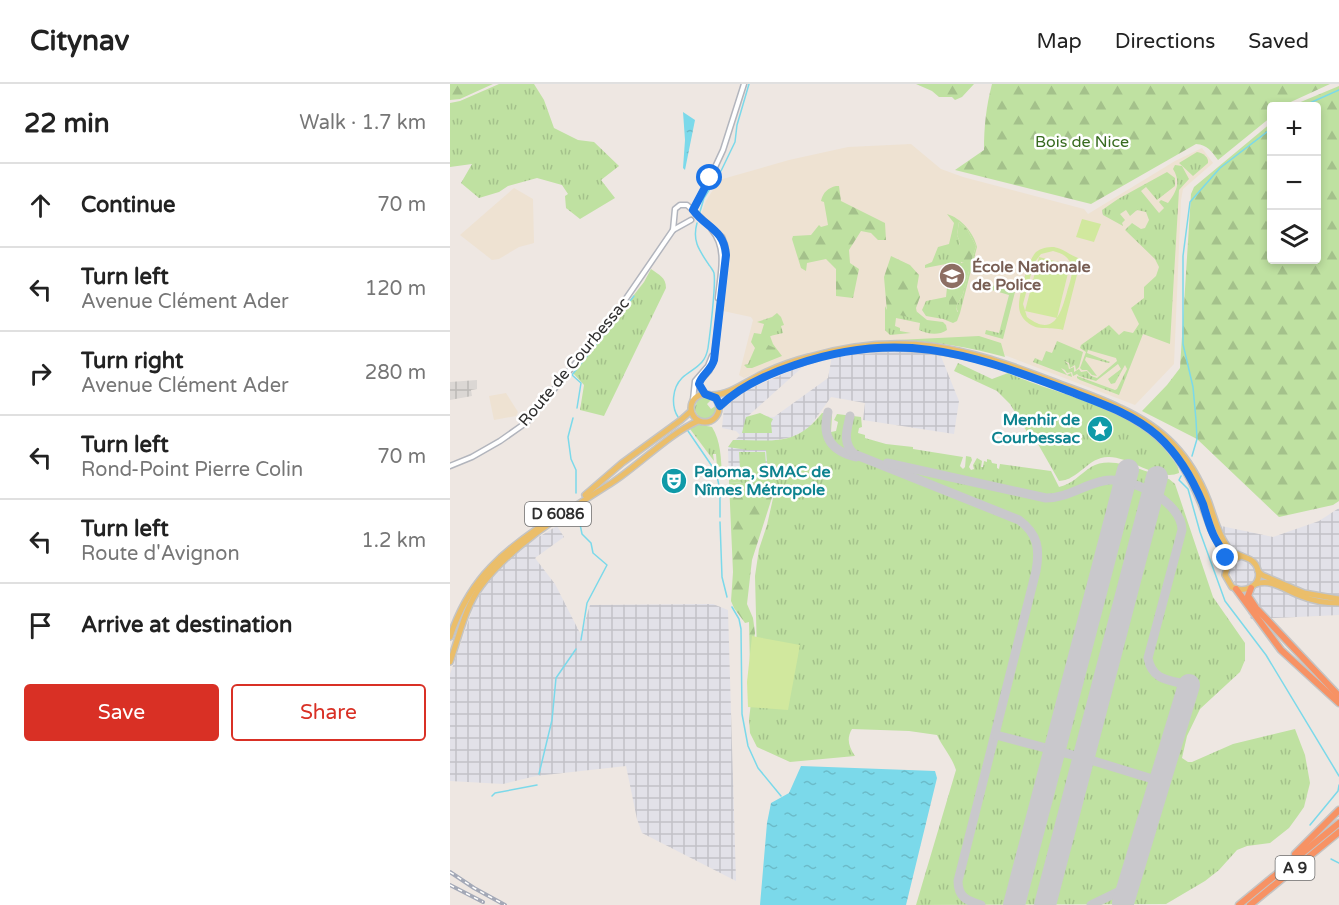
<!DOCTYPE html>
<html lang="en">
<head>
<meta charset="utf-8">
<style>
  :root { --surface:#fff; --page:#f2f2f2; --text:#222; --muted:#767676; --line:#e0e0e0; --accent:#d93025 }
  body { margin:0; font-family:"Varela Round",sans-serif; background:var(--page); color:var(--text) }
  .controls { position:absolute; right:18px; top:18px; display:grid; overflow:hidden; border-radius:6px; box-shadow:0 3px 9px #0003 }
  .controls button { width:54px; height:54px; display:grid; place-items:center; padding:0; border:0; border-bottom:2px solid var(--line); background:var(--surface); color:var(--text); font:30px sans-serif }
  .stop { position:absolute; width:18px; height:18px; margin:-14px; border:4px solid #1a73e8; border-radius:50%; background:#fff }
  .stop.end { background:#1a73e8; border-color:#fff; box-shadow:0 2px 6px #0008 }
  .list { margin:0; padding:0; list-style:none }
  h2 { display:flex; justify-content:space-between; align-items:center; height:78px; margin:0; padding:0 24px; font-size:26px }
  h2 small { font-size:20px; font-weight:400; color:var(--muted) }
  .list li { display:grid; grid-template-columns:39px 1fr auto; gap:18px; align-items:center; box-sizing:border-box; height:84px; padding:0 24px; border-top:2px solid var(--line) }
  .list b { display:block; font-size:22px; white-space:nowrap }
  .list p { margin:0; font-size:20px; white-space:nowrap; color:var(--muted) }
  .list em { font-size:20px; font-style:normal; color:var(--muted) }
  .actions { display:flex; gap:12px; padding:18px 24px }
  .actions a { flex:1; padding:14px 0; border:2px solid var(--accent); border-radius:6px; text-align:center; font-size:21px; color:var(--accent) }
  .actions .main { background:var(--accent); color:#fff }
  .icon { flex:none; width:33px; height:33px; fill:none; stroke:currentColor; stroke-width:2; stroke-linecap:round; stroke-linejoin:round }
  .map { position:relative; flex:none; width:889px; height:821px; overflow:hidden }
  header { display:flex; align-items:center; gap:36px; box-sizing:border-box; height:84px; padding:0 30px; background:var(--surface); border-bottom:2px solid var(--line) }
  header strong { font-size:28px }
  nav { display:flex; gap:33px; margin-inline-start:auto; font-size:21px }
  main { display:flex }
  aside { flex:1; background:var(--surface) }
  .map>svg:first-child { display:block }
</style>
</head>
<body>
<header>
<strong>Citynav</strong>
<nav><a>Map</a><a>Directions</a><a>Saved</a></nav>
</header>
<main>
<aside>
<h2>22 min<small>Walk · 1.7 km</small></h2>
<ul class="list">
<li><svg class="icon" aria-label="ahead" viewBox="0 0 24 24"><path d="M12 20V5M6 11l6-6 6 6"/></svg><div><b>Continue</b></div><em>70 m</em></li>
<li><svg class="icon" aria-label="left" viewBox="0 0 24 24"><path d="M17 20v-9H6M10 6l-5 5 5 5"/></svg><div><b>Turn left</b><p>Avenue Clément Ader</p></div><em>120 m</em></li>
<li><svg class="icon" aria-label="right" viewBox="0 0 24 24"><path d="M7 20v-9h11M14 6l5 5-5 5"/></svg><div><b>Turn right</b><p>Avenue Clément Ader</p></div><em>280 m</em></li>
<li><svg class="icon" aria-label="left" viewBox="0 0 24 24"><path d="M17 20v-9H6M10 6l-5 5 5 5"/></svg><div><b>Turn left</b><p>Rond-Point Pierre Colin</p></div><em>70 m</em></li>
<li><svg class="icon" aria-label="left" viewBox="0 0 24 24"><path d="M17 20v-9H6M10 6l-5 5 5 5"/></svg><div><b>Turn left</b><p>Route d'Avignon</p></div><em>1.2 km</em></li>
<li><svg class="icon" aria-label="arrive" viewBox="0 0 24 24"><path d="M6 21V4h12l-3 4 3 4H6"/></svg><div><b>Arrive at destination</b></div></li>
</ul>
<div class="actions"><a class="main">Save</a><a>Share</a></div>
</aside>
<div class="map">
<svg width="889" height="821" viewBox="0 0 889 821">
  <defs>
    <pattern id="industrial-grid" width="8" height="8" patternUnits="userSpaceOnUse" patternTransform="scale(1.5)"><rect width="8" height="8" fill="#e2e1e8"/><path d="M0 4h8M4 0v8" fill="none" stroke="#c2c1c7"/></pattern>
    <pattern id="grass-tufts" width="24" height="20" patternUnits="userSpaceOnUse" patternTransform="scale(1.5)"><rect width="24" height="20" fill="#bfe1a1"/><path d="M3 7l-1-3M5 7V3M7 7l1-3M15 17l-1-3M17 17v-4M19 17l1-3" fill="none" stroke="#a4c18b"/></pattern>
    <pattern id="forest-firs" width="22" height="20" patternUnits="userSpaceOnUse" patternTransform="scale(1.5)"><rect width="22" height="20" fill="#bfe1a1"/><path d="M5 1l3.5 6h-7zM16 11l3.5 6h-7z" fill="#a4c18b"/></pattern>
    <pattern id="plaza-grid" width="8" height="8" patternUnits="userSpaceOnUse" patternTransform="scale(1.5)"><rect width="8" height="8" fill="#dbd7d4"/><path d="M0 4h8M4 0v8" fill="none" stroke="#bcb9b6"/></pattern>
    <pattern id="water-ripples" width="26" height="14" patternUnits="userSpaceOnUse" patternTransform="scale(1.5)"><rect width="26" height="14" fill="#7bd9ea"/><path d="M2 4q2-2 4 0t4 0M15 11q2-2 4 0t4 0" fill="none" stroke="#6bbbc9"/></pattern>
  </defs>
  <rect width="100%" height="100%" fill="#eee7e2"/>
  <g fill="url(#industrial-grid)">
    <polygon points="456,267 490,270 509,317 504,350 413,336 415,319 381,313 359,344 342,353 327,356 326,401 279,398 278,364 290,351 286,347 272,344 274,323 286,311 356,280 298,332 324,333 378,294 382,272"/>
    <polygon points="889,424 889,531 801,535 757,439 823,453 869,437"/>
    <polygon points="107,442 114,453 85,474 105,500 131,551 140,521 263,520 278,526 286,797 192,749 187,735 176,682 86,692 53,700 0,697 0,590 25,518 45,488 75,461"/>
  </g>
  <g fill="#eee2d2">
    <polygon points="461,60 491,85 513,93 634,125 638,130 725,77 752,64 763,79 733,105 731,116 724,280 685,321 557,272 529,264 468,256 409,258 333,277 294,294 289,291 303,236 301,233 273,227 280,179 276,157 269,144 251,131 256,117 269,96 339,76 398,63"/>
    <polygon points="64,104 83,115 84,159 69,163 49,175 42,176 10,151"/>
    <polygon points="56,309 68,328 66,332 44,336 39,312"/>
  </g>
  <g fill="url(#grass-tufts)" fill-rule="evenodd">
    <polygon points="49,0 84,0 94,16 104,44 128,56 144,58 169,82 151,96 165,114 130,135 116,124 115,112 118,110 112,101 87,94 58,102 49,108 29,114 11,99 22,80 0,83 0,19 10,17"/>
    <path d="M747,68C753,69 759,73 758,79L743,92L729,79Z"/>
    <path d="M725,81L732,82L739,95L729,106L720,260L693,250L669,311L630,296L627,294V292L665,306L667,305L677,285L675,281L665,299L661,300L658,295L671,285L668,280L646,297L629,292L627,290L623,292L622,288L617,289L615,286L611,284L617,291L621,289L622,293L583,278L585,274L592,277L596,267L602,269L607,257L633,268L629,283L626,286L625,281L620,284L619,279L614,277L618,280L619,285L624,283V288L629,285L631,288L637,287L641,292L647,294L667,277L666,274L638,266L637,269L660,278L658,279L636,273L635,276L647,292L642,291L637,286H632L630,284L636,268L630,264L631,261L659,241L669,251L674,247L683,249L689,240L681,224L694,214V203L706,192L709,183L705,175L675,146L682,139L691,145L695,144L699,136L696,128L687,126L680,132L676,126L670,130L675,136L672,139L673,142L653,131L652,126L668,115L717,88L725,94V102L707,116L696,103L691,107L709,129L714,124L709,118L711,116L718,119C727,107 731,98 723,85Z"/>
    <path d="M497,130C511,134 524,149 527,163L510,229L507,237L503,239L493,235L476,232L472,226L476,217L496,213L498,194L500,192V188H497L496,180L475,184V181L482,178L488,163L499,160L504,139ZM509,138L517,145L526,162L521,178L511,179L509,161L510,158L507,151ZM506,184L519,187L513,210L506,223L508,228L499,223Z"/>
    <path d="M201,185C209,191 216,193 216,204L154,332L130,326L134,301L123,289L194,198Z"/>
    <polygon points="532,198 565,208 553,255 535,250 536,246 549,249 559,211 535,204 539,204"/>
    <path d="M435,222L438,228L467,229L466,227L477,236L493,238L496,241L497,246C488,252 478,250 469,246L470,239L446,234L445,242L450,244V247L461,249L440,251L435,246Z"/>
    <polygon points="327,229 331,233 334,241 331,242 333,249 320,252 323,260 332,272 302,284 297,284 294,281 298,280 305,264 301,258 304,249 311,250 314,240 307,238 322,233"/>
    <path d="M529,252L551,259L555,273C519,263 484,257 447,256Z"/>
    <path d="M508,279L542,295L558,289C609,312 688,324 721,373C725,378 729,383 729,389C709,398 679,372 658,373C638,373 629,396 609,397L588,360L582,356L560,320L547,307L504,287Z"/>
    <path d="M255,312L262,315L257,320L261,325L267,321C268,332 260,338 250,335L244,325L248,315Z"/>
    <polygon points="310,329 323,335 321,339 322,349 292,349 296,333"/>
    <path d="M372,329L381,330L382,332L381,348L386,347L388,338L384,336L387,330L411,333L412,343L409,344L408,349L415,351V354L436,360L463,363V365L513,373L510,382L513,385L515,383L516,372L521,373L522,376L519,383L521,386L524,385L523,381L527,374L532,377L531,383H533L534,377L537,378V375L541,376L542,379L547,380V384L549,385L550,380L601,387L609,403C623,400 630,390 641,383C662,370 697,389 719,395L725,400L763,513L795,559V576L790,588L750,625L737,652L732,674L738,678H742L783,660L845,645L855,671L860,699L854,723L847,733L839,744L820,759L797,762L787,766L769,786L755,797L716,820L466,821L506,686C502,673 493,664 487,651L459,647L402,645C396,655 399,663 405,672L340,678L307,663L300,649L299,635L307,571L305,492L309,465L317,441L326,401L279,398V385L290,384L289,368H315L317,394H321V391H318L316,366H297L278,363L283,356C322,356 346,363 372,329Z"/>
    <path d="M246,340L262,343C271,357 271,375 272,392L267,383L266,370H263L264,377L240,345Z"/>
  </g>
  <g fill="url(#forest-firs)">
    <polygon points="0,0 43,0 10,15 0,16"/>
    <polygon points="466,0 524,0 512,13 505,16 502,13 489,13 482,7"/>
    <path d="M542,0H880L832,22H822L821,33L768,76C761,67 758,61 746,60L641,120L505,86L534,66C534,43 536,23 542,0Z"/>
    <polygon points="889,2 889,417 883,421 829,433 747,355 692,327 717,301 730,284 741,110 744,103 821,39 822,176 866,176 866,22 841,22"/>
    <path d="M386,102H389L391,117L435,139L436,156H428L421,149L411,147L399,166L400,179L409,185L403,214L386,212V185L376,175L357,179L356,187L351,184L342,155L343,152L361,151L369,141L371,143L378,141L374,118L371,117C373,108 378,104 386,102Z"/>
    <polygon points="509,138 517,145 526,162 521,178 517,180 508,177 508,165 510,158 507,151"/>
    <polygon points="441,172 460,181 469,191 467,203 470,213 466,224 467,229 462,234 437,228 434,193"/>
    <polygon points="509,181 517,183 519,187 513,210 506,223 508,231 502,236 499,235 499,215 506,184"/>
    <polygon points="329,241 329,246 318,254 318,261 325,264 327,270 326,273 319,274 306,265 307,253 315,249 316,243"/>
    <polygon points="279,398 326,401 302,476 297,520 303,534 305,549 300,584 299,538 295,539 284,524 281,517 283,488"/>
  </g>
  <g fill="#d1e89e" fill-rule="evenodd">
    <polygon points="632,135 651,140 644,158 626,153"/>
    <path d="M604,163C614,165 621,172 631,175L613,246C601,242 588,248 577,238C572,234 569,228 569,222C569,210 578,176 586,168C591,164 597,163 604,163ZM603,167C611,169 618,172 621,180C624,189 619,200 617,208C611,229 604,254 577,233L573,220L584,179L591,170Z"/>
    <polygon points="589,173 620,181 607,234 575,227"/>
    <polygon points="302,552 350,561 338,626 298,623 297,598"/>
  </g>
  <polygon fill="url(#plaza-grid)" points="27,296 27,305 21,306 22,312 0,316 0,298"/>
  <g fill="url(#water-ripples)">
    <polygon points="233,28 245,36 235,86 233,84 235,56"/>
    <polygon points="351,682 485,687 487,694 456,821 310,821 317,739 321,719 339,709"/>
  </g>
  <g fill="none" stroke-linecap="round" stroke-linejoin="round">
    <g stroke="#7bd9ea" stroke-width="1.5">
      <polyline points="853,22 889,6"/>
      <polyline points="271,87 285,58 287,41 299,0"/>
      <polyline points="249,131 254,114 266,95"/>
      <polyline points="127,324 131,299 122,291 184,212"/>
      <path d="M228,333C221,322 222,304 232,294C243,284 255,282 258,264C260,250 266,201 264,189C264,188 260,182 259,181C249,166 242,157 247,139"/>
      <polyline points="123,334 118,353 121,375 126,386 126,409"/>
      <polyline points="238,347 266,388 270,406"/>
      <polyline points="742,372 747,355 746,336 743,303 733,260 733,172 740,118 770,84 822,44"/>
      <polyline points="731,392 729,396 738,405 750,448 775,517 816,571 889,692"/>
      <polyline points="270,412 270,433"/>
      <polyline points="129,435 132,450 141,459 143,469 157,481 137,519 131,556"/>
      <polyline points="270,438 272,493 277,513"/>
      <polyline points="282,523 289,535 291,545 292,630 298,662 308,684 331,712"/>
      <polyline points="89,690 102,636 106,594 126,565"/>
      <polyline points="42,712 45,709 87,701"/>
      <polyline points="860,741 888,707 889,701"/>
      <polyline points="881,775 889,779"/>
    </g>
    <g stroke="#c9c8cc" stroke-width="9">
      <path d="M378,328C371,354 382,367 406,373"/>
      <path d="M400,332C397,346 392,358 404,370L569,436C588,450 590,465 586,487L508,797C508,813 517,817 531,821"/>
      <path d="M437,379L596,414C617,414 633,401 653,397C679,391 732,417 732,446L698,574C702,597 720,596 739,601"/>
      <polyline points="546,651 634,674 709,697"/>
      <polyline points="641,821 678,803"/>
    </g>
    <g stroke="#c9c8cc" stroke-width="22">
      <polyline points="673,819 739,601"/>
      <polyline points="564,821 678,386"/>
      <polyline points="595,821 707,393"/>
    </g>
    <g stroke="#b2b5bd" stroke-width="7">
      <g id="tertiary">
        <polyline points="243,126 260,94 273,66 294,0"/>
        <polyline points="223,146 225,125 230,121 237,121 272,153 275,161 276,170 264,276 259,287 249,298 250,305 255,310"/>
        <path d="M262,146C278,165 270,191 268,214"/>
        <polyline points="243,316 245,297 258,282 262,272"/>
        <polyline points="0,382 22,373 50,357 77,338 162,235 223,146 241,136"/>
      </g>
    </g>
    <g stroke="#c4c4c4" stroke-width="8">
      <g id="primary">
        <path d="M399,267C454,259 506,267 558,284"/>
        <circle cx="255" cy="324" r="14"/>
        <path d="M262,311C280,311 297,297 312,290C327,283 343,277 359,273C453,246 514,263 602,297C625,306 648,313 670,324C714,344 740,371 758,416C764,432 767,448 777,462C787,476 804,470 808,486C812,502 794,510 782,503L775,491L779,478L791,472"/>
        <path d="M654,321C717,346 738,381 760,443C765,457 775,467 777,481"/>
        <path d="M270,322C295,298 331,284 364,275"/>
        <polyline points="135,411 172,379 231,336 241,327"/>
        <polyline points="808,487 812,491 854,509 889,515"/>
        <path d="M806,500C822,494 836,507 851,512C863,517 876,519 889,519"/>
        <path d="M0,553C22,485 63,462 117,424"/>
        <path d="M0,578C9,553 15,523 31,502C63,459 118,427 163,398C190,380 219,350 248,337"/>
      </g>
    </g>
    <g stroke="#c4c4c4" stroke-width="9">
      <g id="motorway">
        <polyline points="801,504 798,512 806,524 889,612"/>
        <polyline points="786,505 831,566 889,619"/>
        <polyline points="845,770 889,726"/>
        <polyline points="789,821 889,739"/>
        <polyline points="800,821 889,748"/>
      </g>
    </g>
    <use href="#tertiary" stroke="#fff" stroke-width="4"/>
    <use href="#primary" stroke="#ebbe6a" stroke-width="5"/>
    <use href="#motorway" stroke="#f79264" stroke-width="6"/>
    <g stroke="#a4a9b7" stroke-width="4">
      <g id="rail">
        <polyline points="0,788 24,804 55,821"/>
        <polyline points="0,801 33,818"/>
      </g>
    </g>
    <use href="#rail" stroke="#fff" stroke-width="1.5" stroke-dasharray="4.5" stroke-linecap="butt"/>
  </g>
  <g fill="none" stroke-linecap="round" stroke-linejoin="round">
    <path stroke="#1a73e8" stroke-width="8" d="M260,94L243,126C256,144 274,145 276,171L264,276C261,287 251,291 249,300L255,310L266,314L270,322C290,302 318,290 345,281C446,246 515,268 611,304C644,317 681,328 708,352C728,370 743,396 753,420C756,430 759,441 763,450C767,459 773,466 776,474"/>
  </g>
  <defs>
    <g id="university-disc" transform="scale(1.35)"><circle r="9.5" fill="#8d6e63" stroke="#fff"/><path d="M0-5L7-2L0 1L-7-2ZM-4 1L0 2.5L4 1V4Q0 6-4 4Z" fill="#fff"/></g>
    <g id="sight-disc" transform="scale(1.35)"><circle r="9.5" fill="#0f9aa8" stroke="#fff"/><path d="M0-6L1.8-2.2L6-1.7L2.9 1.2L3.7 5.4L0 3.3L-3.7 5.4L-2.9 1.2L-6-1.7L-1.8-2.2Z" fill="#fff"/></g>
    <g id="theatre-disc" transform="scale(1.35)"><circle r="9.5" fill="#0f9aa8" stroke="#fff"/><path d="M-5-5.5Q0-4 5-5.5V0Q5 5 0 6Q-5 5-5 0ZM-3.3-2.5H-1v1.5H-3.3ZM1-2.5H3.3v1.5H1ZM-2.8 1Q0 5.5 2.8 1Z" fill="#fff"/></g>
  </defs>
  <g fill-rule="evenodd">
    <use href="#university-disc" x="502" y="192"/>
    <use href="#sight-disc" x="650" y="345"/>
    <use href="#theatre-disc" x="224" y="397"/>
  </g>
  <g text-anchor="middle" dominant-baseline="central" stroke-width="5" stroke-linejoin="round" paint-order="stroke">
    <g fill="#fff" stroke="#6d6d6d" stroke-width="1.5">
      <rect x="75" y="418" width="66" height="24" rx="4.5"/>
      <rect x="825.5" y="772" width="39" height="24" rx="4.5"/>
    </g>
    <g font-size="15" font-weight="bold" fill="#2e2e2e">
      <text x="108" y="430">D 6086</text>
      <text x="845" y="784">A 9</text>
    </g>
    <g font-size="16" fill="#376a1f" stroke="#fff">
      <text x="632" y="58">Bois de Nice</text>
    </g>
    <g font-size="16" font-weight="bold" fill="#785e54" stroke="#fff" text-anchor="start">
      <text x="522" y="183">École Nationale<tspan x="522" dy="18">de Police</tspan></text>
    </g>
    <g font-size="16" fill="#2e2e2e" stroke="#fff">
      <text transform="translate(124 278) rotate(-50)">Route de Courbessac</text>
    </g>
    <g font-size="16" font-weight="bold" fill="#0d838f" stroke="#fff" text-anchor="end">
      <text x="630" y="336">Menhir de<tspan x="630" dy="18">Courbessac</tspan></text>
      <text x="244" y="388" text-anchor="start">Paloma, SMAC de<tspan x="244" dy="18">Nîmes Métropole</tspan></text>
    </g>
  </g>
</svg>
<div class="controls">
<button>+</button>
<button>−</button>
<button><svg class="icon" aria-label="layers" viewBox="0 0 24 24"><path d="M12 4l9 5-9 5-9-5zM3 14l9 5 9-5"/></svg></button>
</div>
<div class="stop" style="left:260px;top:94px"></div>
<div class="stop end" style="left:776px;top:474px"></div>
</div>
</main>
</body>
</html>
